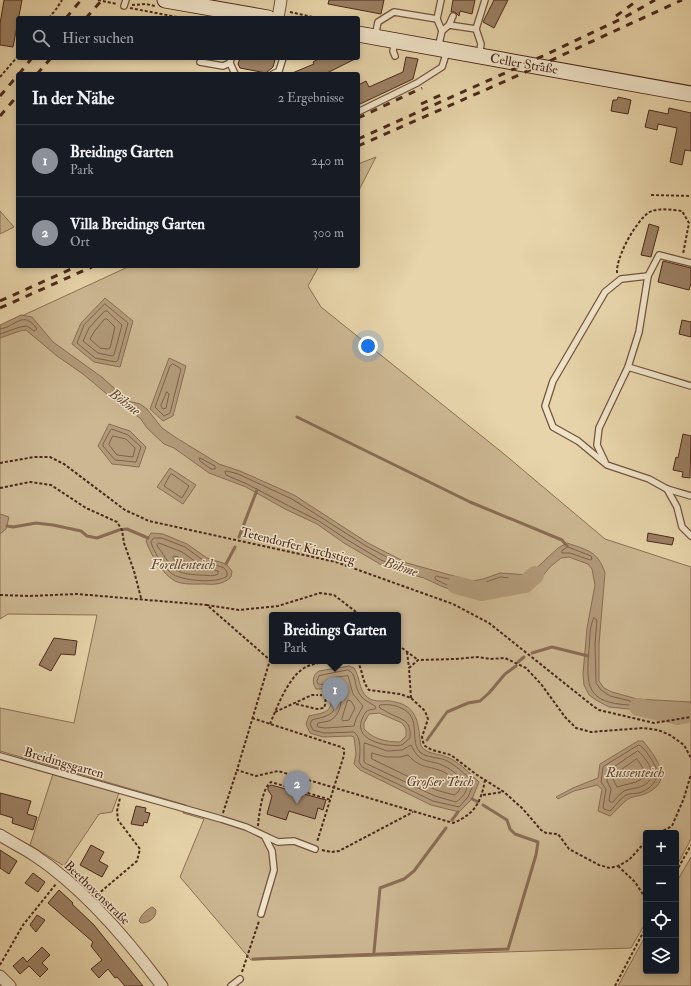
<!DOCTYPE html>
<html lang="de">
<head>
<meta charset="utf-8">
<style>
  :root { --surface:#171b24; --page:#242831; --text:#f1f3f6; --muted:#9ea1a6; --line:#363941; --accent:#8c9099 }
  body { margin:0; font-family:"IM FELL Double Pica",serif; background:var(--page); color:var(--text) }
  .controls { position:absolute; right:12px; bottom:12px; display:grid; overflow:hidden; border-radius:4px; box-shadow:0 2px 6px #0003 }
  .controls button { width:36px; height:36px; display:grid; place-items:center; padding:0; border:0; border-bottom:1px solid var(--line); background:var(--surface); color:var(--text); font:20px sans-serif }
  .you { position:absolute; left:368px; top:346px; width:14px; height:14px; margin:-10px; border:3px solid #fff; border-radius:50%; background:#1a73e8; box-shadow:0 0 0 6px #1a73e833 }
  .badge { display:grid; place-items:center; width:26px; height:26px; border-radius:50%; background:var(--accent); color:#fff; font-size:13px; font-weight:700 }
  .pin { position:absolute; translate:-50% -33px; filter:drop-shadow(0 1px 2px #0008) }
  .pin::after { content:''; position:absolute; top:21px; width:14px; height:12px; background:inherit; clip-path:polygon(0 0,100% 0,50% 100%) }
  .popup { position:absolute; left:269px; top:612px; width:132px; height:52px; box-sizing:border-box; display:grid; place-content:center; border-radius:4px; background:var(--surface); filter:drop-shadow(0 1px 3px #0005); font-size:13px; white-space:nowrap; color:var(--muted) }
  .popup b { font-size:15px; color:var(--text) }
  .popup::after { content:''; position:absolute; left:50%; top:100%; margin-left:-8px; border:8px solid transparent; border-top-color:var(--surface) }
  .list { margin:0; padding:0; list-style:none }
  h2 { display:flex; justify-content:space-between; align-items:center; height:52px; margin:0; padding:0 16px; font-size:17px }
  h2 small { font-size:13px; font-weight:400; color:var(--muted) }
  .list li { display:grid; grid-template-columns:26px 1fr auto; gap:12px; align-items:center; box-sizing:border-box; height:72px; padding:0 16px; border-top:1px solid var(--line) }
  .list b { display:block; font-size:15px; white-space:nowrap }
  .list p { margin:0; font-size:13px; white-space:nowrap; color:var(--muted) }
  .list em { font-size:13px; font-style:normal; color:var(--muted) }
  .icon { flex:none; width:22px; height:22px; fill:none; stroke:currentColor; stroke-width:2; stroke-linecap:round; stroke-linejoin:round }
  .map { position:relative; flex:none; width:691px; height:986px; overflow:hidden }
  .search { position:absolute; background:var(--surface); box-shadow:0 2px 6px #0003; left:16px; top:16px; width:344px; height:44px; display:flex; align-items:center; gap:10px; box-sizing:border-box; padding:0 14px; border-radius:4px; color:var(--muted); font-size:15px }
  .panel { position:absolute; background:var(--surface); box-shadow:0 2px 6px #0003; left:16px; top:72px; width:344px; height:196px; border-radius:4px }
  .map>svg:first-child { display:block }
</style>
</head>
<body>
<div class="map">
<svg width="691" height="986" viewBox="0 0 691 986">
  <rect width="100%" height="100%" fill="#e7d4aa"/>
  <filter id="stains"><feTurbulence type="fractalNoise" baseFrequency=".005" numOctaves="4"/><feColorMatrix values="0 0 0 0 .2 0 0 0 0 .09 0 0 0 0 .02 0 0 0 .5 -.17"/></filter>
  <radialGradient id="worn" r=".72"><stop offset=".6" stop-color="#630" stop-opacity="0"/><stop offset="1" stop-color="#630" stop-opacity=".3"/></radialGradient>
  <g fill="#ccb792" stroke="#8c7056" fill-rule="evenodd">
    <polygon points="376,157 358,192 358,164"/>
    <polygon points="0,211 14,227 0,234"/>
    <path d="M130,266H319L308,286L321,307L504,454L605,539L691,567V839L676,867V833H646V922L631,948L251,960L180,877L204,819L183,813L186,805L0,751V708L74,723L97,615L8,614L0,619V326ZM272,615H398V661H272Z"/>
    <polygon points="53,774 119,793 112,812 99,814 64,866 30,845"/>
    <polygon points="691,857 691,986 618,986 646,935 646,971 676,971 676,883"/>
  </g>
  <g fill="#b29a79" stroke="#896c53" fill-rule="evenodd">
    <polygon points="105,298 133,321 120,367 94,362 72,344 81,323"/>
    <path d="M21,315L32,317L53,342L103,378L128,401L140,404L147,409L162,428L175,437L219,464L240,471L294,495L368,543L407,563L472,581L483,579L500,573L529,575L558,548L567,543C587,550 598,551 605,573L599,644V681L604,688L612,692L637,699L691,702V712L672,711L657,712L609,707L596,700L589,695L584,685L583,674L587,628L595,585L592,569L588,564L569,557L561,558L550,567L541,578L529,585L520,587L508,586L477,592L454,591L441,586L424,578L385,567L344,543L317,524L285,509L246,487L209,473L174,448L164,444L147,428L140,418L120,405L83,374L57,356L26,330L20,331L0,338V325Z"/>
    <polygon points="169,358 186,366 173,416 163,421 150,409"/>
    <polygon points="109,424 130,431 146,447 139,467 112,464 98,446"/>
    <polygon points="170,468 196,485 183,504 157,487"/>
    <polygon points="0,514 9,517 6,529 0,534"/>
    <path d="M151,533L163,534L187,544L207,558L226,564L232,571L231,577C224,584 215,585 205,584C196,584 183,585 175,581C162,574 150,553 146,541Z"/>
    <path d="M349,666L354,668C360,677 359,689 366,696C371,701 377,701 384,701C389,700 396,702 402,704C420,712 418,729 421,746C427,754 435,753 444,756C458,760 469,773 479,782L472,799L459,812L431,805L360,770L354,764L356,754L354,737L351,736L323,737L310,733L306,724L309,716C328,712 333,712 331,691L329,689H316C312,683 312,675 319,671ZM379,713L402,723L406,729V736L400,742C386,742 373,739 364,729V723L369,714Z"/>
    <path d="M638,741H643C655,756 674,779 649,792C643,796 633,796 628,799C622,803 616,811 610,816L598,811L602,789L597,785L574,791L558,799L556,797L573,788L598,778L600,764Z"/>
    <path d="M152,907L154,908L156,910C156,919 148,923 141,923L139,921C141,915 146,910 152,907Z"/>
  </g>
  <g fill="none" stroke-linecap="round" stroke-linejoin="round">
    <g stroke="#7e614a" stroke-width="1">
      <polygon points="105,304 128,323 118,360 116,362 95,358 77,343 84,325"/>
      <polygon points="105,311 107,311 122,325 114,355 112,356 98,353 83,341 89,328"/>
      <polygon points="105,319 107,319 115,327 110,348 108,349 100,348 90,339 94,332"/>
      <path d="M0,329C16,327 23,309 37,329L34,331L27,326L20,327L0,334"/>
      <polygon points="173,364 180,368 181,369 170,413 164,416 155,407 170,366"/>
      <polygon points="167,392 169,394 166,408 163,409 161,406"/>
      <polygon points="112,429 128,435 141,447 136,462 115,460 103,446 103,444 110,431"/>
      <polygon points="113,436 126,439 135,448 133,457 117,455 109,445"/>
      <polygon points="200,458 215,466 215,469 211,469 200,461"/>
      <polygon points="227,471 238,474 292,499 366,546 396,562 397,564 394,565 381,560 346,539 319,521 287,505 247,484 226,475 225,472"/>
      <polygon points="172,474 189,486 182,498 164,486 170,475"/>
      <path d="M154,538H162L185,547L204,561L224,568L227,572V576C218,584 180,581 171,573C163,566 153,551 151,542Z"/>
      <path d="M159,543L182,552L202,566L218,571V574C213,577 206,575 200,575C172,574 173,568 158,547L157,545Z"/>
      <polygon points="568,547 591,556 592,559 590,560 570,553 562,553 562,551"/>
      <path d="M174,556L179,557L190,565V567C182,569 178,565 173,558Z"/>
      <path d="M437,576L463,583L464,586C456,589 443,584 435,579V577Z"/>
      <polygon points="501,577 509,578 510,580 489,586 487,585 487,582"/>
      <path d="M594,618L597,620L595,644L596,683L601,690L610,696L630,701L631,703L630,705C586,703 586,686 589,649C590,640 589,626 594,618Z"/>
      <path d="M348,670C357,673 354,686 359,693C363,701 370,702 376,707L375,709C368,710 366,710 363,717C351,739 385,748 402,745L410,738C411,724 407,721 395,716C390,714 385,711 380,708L379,706L380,705C387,704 395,705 401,708C423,717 408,742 421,753C428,758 438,757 445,760C456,765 465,774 474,783L468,797L459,807L433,801L362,767L359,762C360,754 362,738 354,732L324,733L313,730L310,724L312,720C317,718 323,718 328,715C338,711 337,697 334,688L330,685L318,684L317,681L319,676Z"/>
      <path d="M348,676L353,694L363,706L356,719L354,726L325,728L318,727L317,725L318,723C322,722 327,722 331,720C341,714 343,699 340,688C338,684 334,682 333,678Z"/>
      <polygon points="348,700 351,701 355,708 349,720 343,721 342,719"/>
      <path d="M365,743L387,751L402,750L411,745C421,766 428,758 444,766C453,770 460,777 467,784C468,791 462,798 456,802L435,796L365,763L364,761V745Z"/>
      <path d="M639,745C645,748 649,756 653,762C662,776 654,788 639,793C635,794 630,793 626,795C620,799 615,806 610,811L604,809L603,807L606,789L601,782L603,767Z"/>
      <path d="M638,751C642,754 645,759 648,763C656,776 650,785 636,788C632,789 628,789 624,791C620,794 616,798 613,802H610L609,800L611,789L607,781L608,771Z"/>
      <path d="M372,753L386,757H400L408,755C420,768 424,765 439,770C448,773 454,779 460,785C461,789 458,793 454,795L436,790L372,759Z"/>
      <polygon points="637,759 645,771 645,777 636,782 617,787 613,779 614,775"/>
    </g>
    <g stroke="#896c53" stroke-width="3">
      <polyline points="297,417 470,502 562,540 567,546"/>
      <polyline points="7,526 13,527 36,523 53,525 81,531 87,536 97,538 119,530 127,529 148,538"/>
      <polyline points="239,537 257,490"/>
      <polyline points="226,564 235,547"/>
      <polyline points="532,653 552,647 588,656"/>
      <polyline points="518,662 524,657"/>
      <polyline points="427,740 447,712 468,703 480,701 489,693 505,674 516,666"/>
      <polyline points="472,799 478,802"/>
      <polyline points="452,820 458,812"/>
      <polyline points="374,952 380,888 404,879 414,871 446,828"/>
      <polyline points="253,959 508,949 536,855 538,842 515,834 510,829 507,820 483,805"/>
    </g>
    <g stroke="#b29a79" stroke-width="18">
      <polyline points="456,585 482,592 525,584 535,575"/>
      <polyline points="638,707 678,716 691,713"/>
    </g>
  </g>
  <g fill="#9c8165" stroke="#4b281a">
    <polygon points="4,0 22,0 13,47 0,45 0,24"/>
    <polygon points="329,0 384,0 381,14 328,4"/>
    <polygon points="453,0 475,0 472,14 460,11 459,16 455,12 451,12"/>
    <polygon points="494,0 508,0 494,28 483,22"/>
    <polygon points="406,57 418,59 413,79 358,105 358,85 366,81 369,87 403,72"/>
    <polygon points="240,58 271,58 270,59 275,60 273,67 266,73 240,68 238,64"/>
    <polygon points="320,58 357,58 325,74 290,74 314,64 313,62"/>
    <polygon points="618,97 631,100 628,114 611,111 613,100 617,100"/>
    <polygon points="669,108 691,113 691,151 685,150 682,165 670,162 677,128 658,124 657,130 645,127 649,110 668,114"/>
    <polygon points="649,224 659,227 651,257 641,255"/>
    <polygon points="663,261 691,268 691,283 689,290 658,282"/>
    <polygon points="682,320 691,322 691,337 679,334"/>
    <polygon points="683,434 691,436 690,478 682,477 683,472 673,470 676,457 678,458"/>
    <polygon points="648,533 674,538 672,545 647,541"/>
    <polygon points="54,638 77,641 75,655 61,654 51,671 39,665"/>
    <polygon points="271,785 326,800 323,810 318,808 315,819 289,811 286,820 267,814 272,796 268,790 268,787"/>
    <polygon points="0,793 31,801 27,814 37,817 33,830 12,823 13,818 0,814"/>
    <polygon points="136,806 146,808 145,812 150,813 147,823 144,822 143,826 131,824"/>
    <polygon points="91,845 104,852 99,861 108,866 102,877 80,865"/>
    <polygon points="0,850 17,861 9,874 0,868"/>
    <polygon points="33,873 45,882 38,892 25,883"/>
    <polygon points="59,890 73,903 72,904 94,925 143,986 125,986 117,977 115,978 108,969 99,978 91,969 102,960 91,946 93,942 48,903"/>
    <polygon points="37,915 45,920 36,932 30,925"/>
    <polygon points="42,947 50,955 42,963 48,969 40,977 29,966 20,974 13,966 23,957 27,962"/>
  </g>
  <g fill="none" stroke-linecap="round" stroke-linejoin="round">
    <g stroke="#72533e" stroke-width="8">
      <g id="service">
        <polyline points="124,6 126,0"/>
        <polyline points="437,19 441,0"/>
        <polyline points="449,25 453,16"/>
        <polyline points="442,31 449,25 476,29"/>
        <polyline points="375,37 378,22 394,12 437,19 442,31 438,48"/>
        <polyline points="395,41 393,51 395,56"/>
        <polyline points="479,56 481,44 476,29 485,0"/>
        <polyline points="231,58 230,63 235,74"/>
        <polyline points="200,62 223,66 230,63"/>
        <polyline points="273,74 279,71 283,58"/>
        <polyline points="358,112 417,83 442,67 447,51"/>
        <polyline points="691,263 659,255 648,276 621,279 605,292 553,381 545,406 553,427 578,441 607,465 649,479 667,489 691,496"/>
        <polyline points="628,367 691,386"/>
        <polyline points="605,462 597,445 599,428 628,367 639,332 648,276"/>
        <polyline points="667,489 677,507 682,527 691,536"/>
        <polyline points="0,756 221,819 246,827 278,842 294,841 315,849"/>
        <polyline points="261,914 274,870 272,851 265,837"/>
        <polyline points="231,986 240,979"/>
      </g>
    </g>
    <g stroke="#72533e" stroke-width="13">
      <g id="minor">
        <polyline points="278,18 281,0"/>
        <path d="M0,835C11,842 23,848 34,855C84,888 127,939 162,986"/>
        <polyline points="0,976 10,986"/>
      </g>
    </g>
    <g stroke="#4b281a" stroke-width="17">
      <g id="secondary">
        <polyline points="165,0 268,18"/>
        <polyline points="358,34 691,94"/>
      </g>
    </g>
    <g stroke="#4b281a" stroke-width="2" stroke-dasharray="3 2" stroke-linecap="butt">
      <polyline points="98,0 117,4"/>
      <polyline points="132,5 146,4 155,6"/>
      <polyline points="130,8 182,18"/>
      <polyline points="290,12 317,18"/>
      <polyline points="49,18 57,8 62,0"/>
      <polyline points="0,77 18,56"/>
      <polyline points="651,195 691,196"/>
      <path d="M617,273C616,257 635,223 648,213C657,207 672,210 682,211L689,223L683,254"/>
      <polyline points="0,463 34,457 50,457 64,464 125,510 149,521 336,562 453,604 489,623 593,706 599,710 654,723 691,717"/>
      <polyline points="0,488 30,482 51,485 86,508 117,522 122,530 124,543 134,571 141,598"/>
      <polyline points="0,595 30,596 77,594 207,605"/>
      <path d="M360,615L334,595L320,593L278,606L239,610L207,605L270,660L237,770L256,776L278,771L453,823C475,814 481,802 485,780"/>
      <polyline points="398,645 418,660"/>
      <polyline points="407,652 409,668"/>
      <path d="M357,661C363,670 362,682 369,690L400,694L411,698L425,711L428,719L422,737L423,742L425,746L432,750L451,755L477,775L504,792L523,809L541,830L546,833L558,834L569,849L599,865L610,868L618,866L629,860L646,841"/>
      <polyline points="411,698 409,668 418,660 455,659 478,657 490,659 505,658 526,668 541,684 565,717 576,728 591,732 643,728 658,730 670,735 684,745 691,758"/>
      <polyline points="296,704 317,709 324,708 325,705 326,696 320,695"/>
      <polyline points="275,712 312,695 318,695"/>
      <polyline points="252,718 341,747 344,749 344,755 317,842"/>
      <path d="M270,724C277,707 288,678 304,668C311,664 319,663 328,661"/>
      <polyline points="296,789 300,777"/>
      <polyline points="483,795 503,792"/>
      <polyline points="223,813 237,770"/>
      <path d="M258,826C259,815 262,788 271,782L331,800"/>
      <polyline points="659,833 672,826 684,798 691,774"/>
      <polyline points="322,850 331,852 339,851 413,812"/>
      <polyline points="618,866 635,882 646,899"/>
      <polyline points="676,872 691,845"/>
      <polyline points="97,895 137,861 140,849 118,820 117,811 120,798"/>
      <polyline points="0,965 23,925 56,884"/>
      <polyline points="242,972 259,921"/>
      <polyline points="615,986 646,927"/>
    </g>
    <use href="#service" stroke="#efe3c8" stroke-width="5.5"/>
    <use href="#minor" stroke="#efe3c8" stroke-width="11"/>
    <use href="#secondary" stroke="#efe3c8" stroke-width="15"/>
    <g stroke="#4b281a" stroke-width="3" stroke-dasharray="7 7" stroke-linecap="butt">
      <polyline points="616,16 638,0"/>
      <polyline points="66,18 81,0"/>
      <polyline points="86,18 102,0"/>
      <polyline points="19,74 32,58"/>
      <polyline points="37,74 51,58"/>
      <polyline points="0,96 18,75"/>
      <polyline points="421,104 443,94"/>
      <polyline points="0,116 18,95"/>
      <polyline points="358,118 422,88"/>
      <polyline points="358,139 545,55 625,17 655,0"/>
      <polyline points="358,146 519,75 682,0"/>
      <polyline points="0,301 78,266"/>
      <polyline points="0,308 94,266"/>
    </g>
  </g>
  <g text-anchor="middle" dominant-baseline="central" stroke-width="3" stroke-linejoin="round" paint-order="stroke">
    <g font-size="13" fill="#4b281a" stroke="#efe3c8">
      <text transform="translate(524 64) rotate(10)">Celler Straße</text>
      <text transform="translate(298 546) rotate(14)">Tetendorfer Kirchstieg</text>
      <text transform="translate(64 763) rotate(16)">Breidingsgarten</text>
      <text transform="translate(97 893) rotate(44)">Beethovenstraße</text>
    </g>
    <g font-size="14" font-style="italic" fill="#654432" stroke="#efe3c8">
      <text transform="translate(125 402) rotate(37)">Böhme</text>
      <text x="183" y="564">Forellenteich</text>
      <text transform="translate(401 567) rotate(18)">Böhme</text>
      <text x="635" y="772">Russenteich</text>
      <text x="440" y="781">Großer Teich</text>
    </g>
  </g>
  <rect width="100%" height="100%" filter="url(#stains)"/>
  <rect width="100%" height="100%" fill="url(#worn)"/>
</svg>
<div class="controls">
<button>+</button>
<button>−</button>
<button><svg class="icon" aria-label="locate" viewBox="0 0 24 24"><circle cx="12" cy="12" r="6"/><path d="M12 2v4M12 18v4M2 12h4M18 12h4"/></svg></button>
<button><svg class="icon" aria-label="layers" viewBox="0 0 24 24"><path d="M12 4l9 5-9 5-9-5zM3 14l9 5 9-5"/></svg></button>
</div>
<div class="you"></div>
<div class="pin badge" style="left:335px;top:710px">1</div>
<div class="popup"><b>Breidings Garten</b>Park</div>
<div class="pin badge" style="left:297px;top:804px">2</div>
<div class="search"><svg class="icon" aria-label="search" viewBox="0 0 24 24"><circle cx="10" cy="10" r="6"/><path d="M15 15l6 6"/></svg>Hier suchen</div>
<section class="panel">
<h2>In der Nähe<small>2 Ergebnisse</small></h2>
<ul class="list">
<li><span class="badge">1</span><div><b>Breidings Garten</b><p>Park</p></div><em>240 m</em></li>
<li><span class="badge">2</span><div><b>Villa Breidings Garten</b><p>Ort</p></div><em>300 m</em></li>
</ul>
</section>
</div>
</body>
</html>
